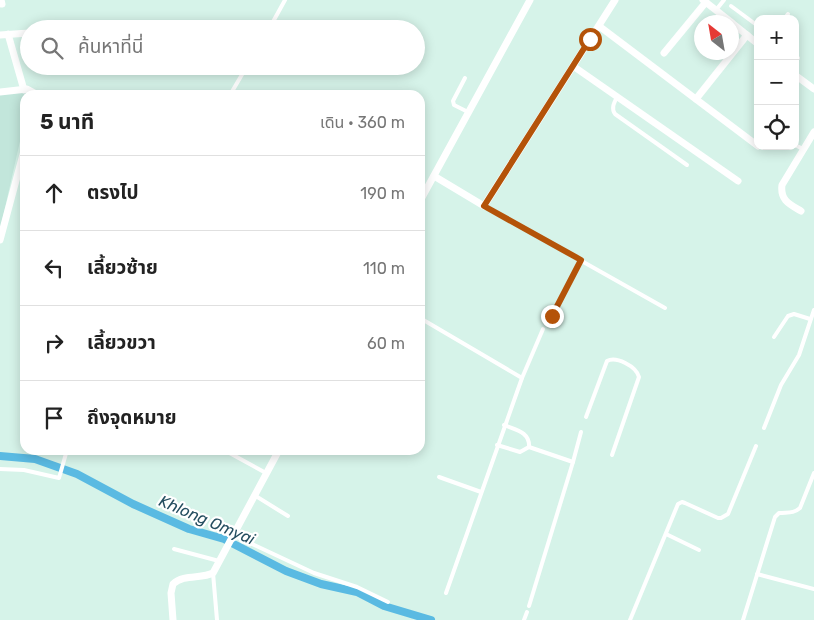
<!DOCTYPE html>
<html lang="th">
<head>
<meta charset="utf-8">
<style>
  :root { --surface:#fff; --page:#f6f6f6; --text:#222; --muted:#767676; --line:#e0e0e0 }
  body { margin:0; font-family:Rubik,"Noto Sans Thai",sans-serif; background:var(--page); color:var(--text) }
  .controls { position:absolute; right:15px; top:15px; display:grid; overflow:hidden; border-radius:10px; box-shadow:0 2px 12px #0003 }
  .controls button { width:45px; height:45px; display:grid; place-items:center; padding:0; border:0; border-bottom:1px solid var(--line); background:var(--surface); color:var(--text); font:25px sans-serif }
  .compass { position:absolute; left:694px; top:15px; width:45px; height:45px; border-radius:50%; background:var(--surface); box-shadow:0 2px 12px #0003; rotate:329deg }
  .stop { position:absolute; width:15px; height:15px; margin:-11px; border:4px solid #b45309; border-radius:50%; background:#fff }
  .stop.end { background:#b45309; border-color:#fff; box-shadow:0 1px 5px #0008 }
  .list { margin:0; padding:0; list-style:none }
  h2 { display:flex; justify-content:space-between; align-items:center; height:65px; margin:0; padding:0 20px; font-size:21px }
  h2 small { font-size:16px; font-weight:400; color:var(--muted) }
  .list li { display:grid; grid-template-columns:32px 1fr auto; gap:15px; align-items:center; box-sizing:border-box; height:75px; padding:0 20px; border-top:1px solid var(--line) }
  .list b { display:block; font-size:19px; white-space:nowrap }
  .list em { font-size:16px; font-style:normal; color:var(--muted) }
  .icon { flex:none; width:28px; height:28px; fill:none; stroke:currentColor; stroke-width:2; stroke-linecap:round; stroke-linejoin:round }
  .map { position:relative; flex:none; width:814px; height:620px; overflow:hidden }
  .search { position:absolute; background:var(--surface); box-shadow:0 2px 12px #0003; left:20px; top:20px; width:405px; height:55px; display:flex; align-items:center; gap:12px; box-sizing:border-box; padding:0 18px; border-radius:28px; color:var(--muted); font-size:19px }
  .panel { position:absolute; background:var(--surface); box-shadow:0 2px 12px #0003; left:20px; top:90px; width:405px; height:365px; border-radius:15px }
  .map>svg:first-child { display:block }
</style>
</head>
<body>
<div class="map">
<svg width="814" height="620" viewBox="0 0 814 620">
  <rect width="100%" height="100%" fill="#d6f3e9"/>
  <polygon fill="#c2e6db" points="31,91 30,95 25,95 25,119 0,230 0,94"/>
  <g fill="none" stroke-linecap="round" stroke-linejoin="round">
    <polyline stroke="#5abae2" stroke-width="8" points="0,456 35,459 77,474 133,504 189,529 224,539 286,571 321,584 357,592 384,606 431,620"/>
    <g stroke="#fff" stroke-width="4">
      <polyline points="731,6 758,26"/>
      <polyline points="716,10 724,0"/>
      <polyline points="784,19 788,14"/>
      <polyline points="269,29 285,0"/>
      <polyline points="795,57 798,58"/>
      <polyline points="465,78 453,101 454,105 468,112"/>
      <polyline points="230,95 247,66"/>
      <path d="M617,97C614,103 611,108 615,114L687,165"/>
      <polyline points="795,145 803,149"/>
      <polyline points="484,206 665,308"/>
      <polyline points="551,316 581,260"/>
      <polyline points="420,318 522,378 446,593"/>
      <polyline points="774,337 788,316 794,314 810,319"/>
      <polyline points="522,378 543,329"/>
      <path d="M586,417L607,361C616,356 636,366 639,377L612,455"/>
      <path d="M504,425C516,430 530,432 529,447"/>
      <polyline points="764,428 781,385 799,355 814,310"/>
      <polyline points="497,445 520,452 529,447"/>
      <polyline points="529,447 573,462 529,606"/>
      <polyline points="224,450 266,473"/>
      <polyline points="573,462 581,432"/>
      <polyline points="0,469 24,470 59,478 67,450"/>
      <polyline points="439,477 481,492"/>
      <polyline points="254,495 288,516"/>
      <polyline points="666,534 699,550"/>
      <polyline points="233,535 314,573 357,587 388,602"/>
      <polyline points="174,549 219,561"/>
      <polyline points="213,573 217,620"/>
      <polyline points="757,574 814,589"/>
      <polyline points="524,620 527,612"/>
      <polyline points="630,620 678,504 682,502 685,503 718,518 721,518 728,514 756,446"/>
      <path d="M743,620L775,517L779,513C788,512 793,514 800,508L814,473"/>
    </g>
    <g stroke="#fff" stroke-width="7">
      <polyline points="1,0 2,4"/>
      <polyline points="703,0 731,22"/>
      <polyline points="732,23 758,44"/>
      <polyline points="599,26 758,146"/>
      <polyline points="8,34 24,90"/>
      <polyline points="0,35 29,33"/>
      <polyline points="664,53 706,2"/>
      <polyline points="573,66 738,181"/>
      <polyline points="795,75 814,89"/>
      <polyline points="0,92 27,89 38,95"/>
      <polyline points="696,99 747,35"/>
      <polyline points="434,176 484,206 615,0"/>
      <polyline points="420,201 530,0"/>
      <path d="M801,211C789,204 780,200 782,185L814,132"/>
      <polyline points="0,240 25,147"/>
      <path d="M173,620L171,593L173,584C184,574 201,579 213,573L279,450"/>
    </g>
  </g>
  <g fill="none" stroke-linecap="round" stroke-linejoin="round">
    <polyline stroke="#b45309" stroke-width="6" points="552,316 581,260 484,206 590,39"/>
  </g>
  <g text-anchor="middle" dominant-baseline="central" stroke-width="4.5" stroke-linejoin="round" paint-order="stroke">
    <g font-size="16" font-style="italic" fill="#254e60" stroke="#fff">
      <text transform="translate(207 520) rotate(23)">Khlong Omyai</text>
    </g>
  </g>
</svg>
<div class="controls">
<button>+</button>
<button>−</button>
<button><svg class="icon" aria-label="locate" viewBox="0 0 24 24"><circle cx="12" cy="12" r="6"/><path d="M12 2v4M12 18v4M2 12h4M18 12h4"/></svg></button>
</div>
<svg class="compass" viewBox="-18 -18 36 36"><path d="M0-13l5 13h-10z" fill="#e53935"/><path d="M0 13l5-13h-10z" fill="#767676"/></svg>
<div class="stop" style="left:590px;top:39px"></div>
<div class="stop end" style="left:552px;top:316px"></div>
<div class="search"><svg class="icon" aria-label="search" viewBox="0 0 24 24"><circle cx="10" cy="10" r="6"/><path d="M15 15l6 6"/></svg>ค้นหาที่นี่</div>
<section class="panel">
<h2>5 นาที<small>เดิน · 360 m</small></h2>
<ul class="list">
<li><svg class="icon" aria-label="ahead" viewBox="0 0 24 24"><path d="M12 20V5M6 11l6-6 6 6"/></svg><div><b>ตรงไป</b></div><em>190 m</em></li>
<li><svg class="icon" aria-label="left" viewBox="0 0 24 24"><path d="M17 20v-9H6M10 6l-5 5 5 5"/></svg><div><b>เลี้ยวซ้าย</b></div><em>110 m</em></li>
<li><svg class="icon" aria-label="right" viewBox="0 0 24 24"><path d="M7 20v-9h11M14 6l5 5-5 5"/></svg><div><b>เลี้ยวขวา</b></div><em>60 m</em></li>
<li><svg class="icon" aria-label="arrive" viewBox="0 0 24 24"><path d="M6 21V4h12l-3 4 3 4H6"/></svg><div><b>ถึงจุดหมาย</b></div></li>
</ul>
</section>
</div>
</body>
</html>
